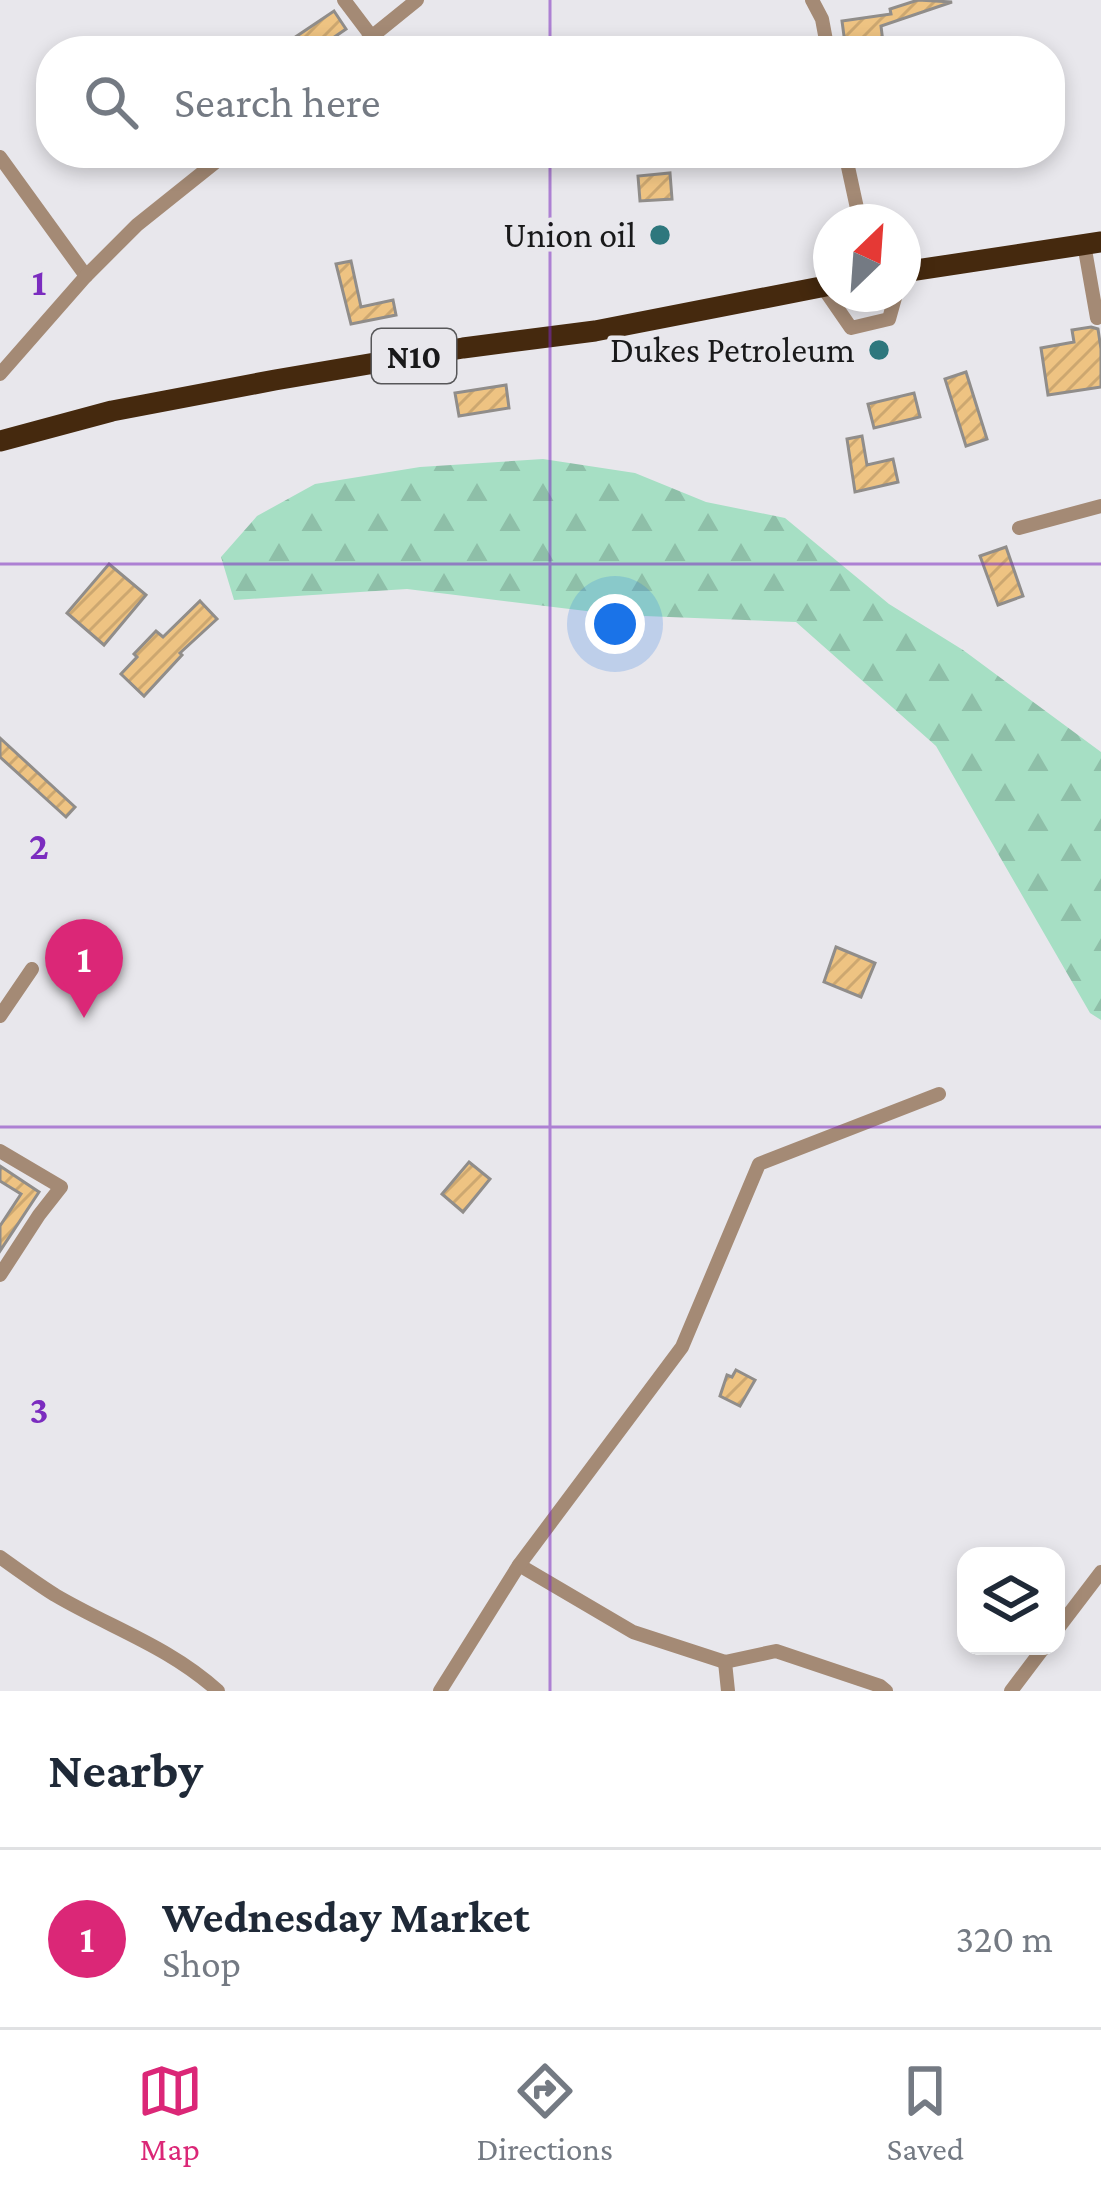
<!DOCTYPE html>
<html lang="en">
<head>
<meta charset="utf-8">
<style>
  :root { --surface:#fff; --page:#f6f6f7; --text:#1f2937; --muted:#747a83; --line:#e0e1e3; --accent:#db2777 }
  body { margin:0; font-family:"Crimson Pro",serif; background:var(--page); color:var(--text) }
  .controls { position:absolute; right:36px; bottom:36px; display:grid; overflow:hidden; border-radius:24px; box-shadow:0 6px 18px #0003 }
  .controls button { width:108px; height:108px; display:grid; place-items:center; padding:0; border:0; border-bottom:3px solid var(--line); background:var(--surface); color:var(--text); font:60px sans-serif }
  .compass { position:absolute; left:813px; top:204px; width:108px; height:108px; border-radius:50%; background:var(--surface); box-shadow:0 6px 18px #0003; rotate:25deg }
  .you { position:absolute; left:615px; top:624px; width:42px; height:42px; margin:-30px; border:9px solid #fff; border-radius:50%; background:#1a73e8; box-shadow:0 0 0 18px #1a73e833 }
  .badge { display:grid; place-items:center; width:78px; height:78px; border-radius:50%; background:var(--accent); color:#fff; font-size:39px; font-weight:700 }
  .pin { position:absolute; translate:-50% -99px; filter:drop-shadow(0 3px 6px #0008) }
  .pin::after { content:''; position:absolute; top:63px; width:42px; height:36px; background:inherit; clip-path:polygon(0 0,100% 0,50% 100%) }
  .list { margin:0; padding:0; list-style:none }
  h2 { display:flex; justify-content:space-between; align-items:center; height:156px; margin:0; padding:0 48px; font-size:51px }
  h2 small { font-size:39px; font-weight:400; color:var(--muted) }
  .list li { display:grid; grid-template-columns:78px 1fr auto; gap:36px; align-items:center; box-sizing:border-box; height:180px; padding:0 48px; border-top:3px solid var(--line) }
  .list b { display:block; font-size:45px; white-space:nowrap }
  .list p { margin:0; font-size:39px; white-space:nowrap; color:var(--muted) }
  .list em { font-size:39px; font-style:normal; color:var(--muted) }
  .icon { flex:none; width:66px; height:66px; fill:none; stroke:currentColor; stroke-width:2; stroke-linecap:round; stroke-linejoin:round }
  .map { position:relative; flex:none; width:1101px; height:1691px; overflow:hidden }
  .search { position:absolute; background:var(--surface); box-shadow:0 6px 18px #0003; left:36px; right:36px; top:36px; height:132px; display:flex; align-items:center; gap:30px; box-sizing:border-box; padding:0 42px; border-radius:48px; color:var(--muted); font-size:45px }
  .sheet { height:336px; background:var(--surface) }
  nav { display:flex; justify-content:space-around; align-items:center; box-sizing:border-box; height:168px; border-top:3px solid var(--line); background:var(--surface); font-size:33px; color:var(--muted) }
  nav a { display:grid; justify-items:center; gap:6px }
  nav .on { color:var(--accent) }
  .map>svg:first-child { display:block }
</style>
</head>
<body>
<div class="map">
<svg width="1101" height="1691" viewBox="0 0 1101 1691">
  <defs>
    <pattern id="forest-firs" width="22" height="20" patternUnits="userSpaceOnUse" patternTransform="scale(3)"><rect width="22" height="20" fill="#a6dfc4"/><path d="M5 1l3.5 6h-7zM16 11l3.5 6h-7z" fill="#8ebfa8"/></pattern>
    <pattern id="building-hatch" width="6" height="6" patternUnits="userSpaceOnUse" patternTransform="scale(3)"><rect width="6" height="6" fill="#eec382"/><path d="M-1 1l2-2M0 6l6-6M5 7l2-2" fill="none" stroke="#cca770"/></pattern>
  </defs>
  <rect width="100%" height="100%" fill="#e8e7ec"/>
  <polygon fill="url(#forest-firs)" points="543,459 635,473 706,502 785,518 889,604 963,650 1101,752 1101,1020 1090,1013 936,746 796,622 619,615 407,589 234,600 221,557 257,516 315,484 420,467"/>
  <g fill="url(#building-hatch)" stroke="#908d8a" stroke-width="3">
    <polygon points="918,0 952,2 881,26 884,51 846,51 842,21 891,14 890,9"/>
    <polygon points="334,11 346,29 314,51 298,51 291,40"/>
    <polygon points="670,173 672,199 640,201 638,176"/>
    <polygon points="351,261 361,307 393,300 396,315 351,324 336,264"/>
    <polygon points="1091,327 1098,329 1101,349 1101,387 1048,395 1041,348 1074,342 1072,330"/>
    <polygon points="966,372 987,439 966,446 945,379"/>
    <polygon points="506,385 509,408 459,416 455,393"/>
    <polygon points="914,393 920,417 874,428 868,404"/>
    <polygon points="862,436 867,465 893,459 898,482 855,492 847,439"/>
    <polygon points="1006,547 1023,596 998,605 980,556"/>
    <polygon points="109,564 146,595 104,645 67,613"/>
    <polygon points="200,601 217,619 180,653 182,655 144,696 121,674 137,657 134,654 156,631 163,637"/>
    <polygon points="0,738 75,807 66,817 0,757"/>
    <polygon points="836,947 875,963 861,997 824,982"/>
    <polygon points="469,1162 490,1179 463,1212 442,1194"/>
    <polygon points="0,1166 39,1192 0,1251 0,1226 21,1194 0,1181"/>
    <polygon points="736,1370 755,1380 740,1406 720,1396 727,1375 732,1377"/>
  </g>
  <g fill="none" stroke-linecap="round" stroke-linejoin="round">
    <g stroke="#a48a75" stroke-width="14">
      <polyline points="344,0 372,37"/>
      <polyline points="812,0 822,19 828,51"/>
      <polyline points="354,51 417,0"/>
      <polyline points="845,153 860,222"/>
      <polyline points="0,157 86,276"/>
      <polyline points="1084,244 1097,318"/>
      <polyline points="822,286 851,328 889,319 896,294"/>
      <polyline points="0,374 86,276 137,225 227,153"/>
      <polyline points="1019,528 1101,506"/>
      <polyline points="0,1016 32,969"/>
      <polyline points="0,1151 61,1187 39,1215 0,1275"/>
      <path d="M0,1557C18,1570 36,1583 55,1595C111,1628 168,1646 218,1691"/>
      <polyline points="519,1565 633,1632 725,1662 776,1651 880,1686 886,1691"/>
      <polyline points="1056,1631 1101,1572"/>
      <polyline points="725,1662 728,1691"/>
      <polyline points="440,1691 519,1565 682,1347 759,1164 939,1094"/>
      <polyline points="1011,1691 1045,1646"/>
    </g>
    <g stroke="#45290e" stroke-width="21">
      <polyline points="903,272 1101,242"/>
      <polyline points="0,441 112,411 275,380 463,348 595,331 831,285"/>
    </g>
  </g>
  <path fill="none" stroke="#7b2cbf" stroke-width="3" stroke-opacity="0.55" d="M550,0V51M550,153V1691M0,564H1101M0,1127H1101"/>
  <g fill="#2e777d" stroke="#e8e7ec" stroke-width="4.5">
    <circle cx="660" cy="235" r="12"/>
    <circle cx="879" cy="350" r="12"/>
  </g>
  <g text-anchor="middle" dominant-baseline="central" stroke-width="9" stroke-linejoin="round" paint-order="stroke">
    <rect fill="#e8e7ec" stroke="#575759" stroke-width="3" x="372" y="329" width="84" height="54" rx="9"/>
    <g font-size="33" font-weight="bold" fill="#19191a">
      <text x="414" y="356">N10</text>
    </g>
    <g font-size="36" fill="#19191a" stroke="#e8e7ec" text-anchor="end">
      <text x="636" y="235">Union oil</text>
      <text x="855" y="350">Dukes Petroleum</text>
    </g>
  </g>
  <g font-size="39" text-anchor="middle" font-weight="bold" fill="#7b2cbf" stroke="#e8e7ec" stroke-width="9" stroke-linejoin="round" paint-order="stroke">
    <text x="39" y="295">1</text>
    <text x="39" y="859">2</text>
    <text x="39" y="1423">3</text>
  </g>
</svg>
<div class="controls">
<button><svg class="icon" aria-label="layers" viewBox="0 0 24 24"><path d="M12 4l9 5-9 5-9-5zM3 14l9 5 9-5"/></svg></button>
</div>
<svg class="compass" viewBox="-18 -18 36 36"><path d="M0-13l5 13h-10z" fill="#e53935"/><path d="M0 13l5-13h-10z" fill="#747a83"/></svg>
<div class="you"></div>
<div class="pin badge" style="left:84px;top:1018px">1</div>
<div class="search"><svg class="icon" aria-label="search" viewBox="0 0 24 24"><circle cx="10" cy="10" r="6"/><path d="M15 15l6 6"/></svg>Search here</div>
</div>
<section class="sheet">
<h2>Nearby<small></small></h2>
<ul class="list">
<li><span class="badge">1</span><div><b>Wednesday Market</b><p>Shop</p></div><em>320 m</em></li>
</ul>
</section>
<nav>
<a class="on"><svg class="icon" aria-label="map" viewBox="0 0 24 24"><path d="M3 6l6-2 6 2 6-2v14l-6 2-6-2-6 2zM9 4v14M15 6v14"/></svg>Map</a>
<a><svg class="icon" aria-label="directions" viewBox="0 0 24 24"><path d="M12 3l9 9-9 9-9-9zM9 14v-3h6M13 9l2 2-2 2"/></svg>Directions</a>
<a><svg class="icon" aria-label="saved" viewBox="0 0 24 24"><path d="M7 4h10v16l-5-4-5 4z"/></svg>Saved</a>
</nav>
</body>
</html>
